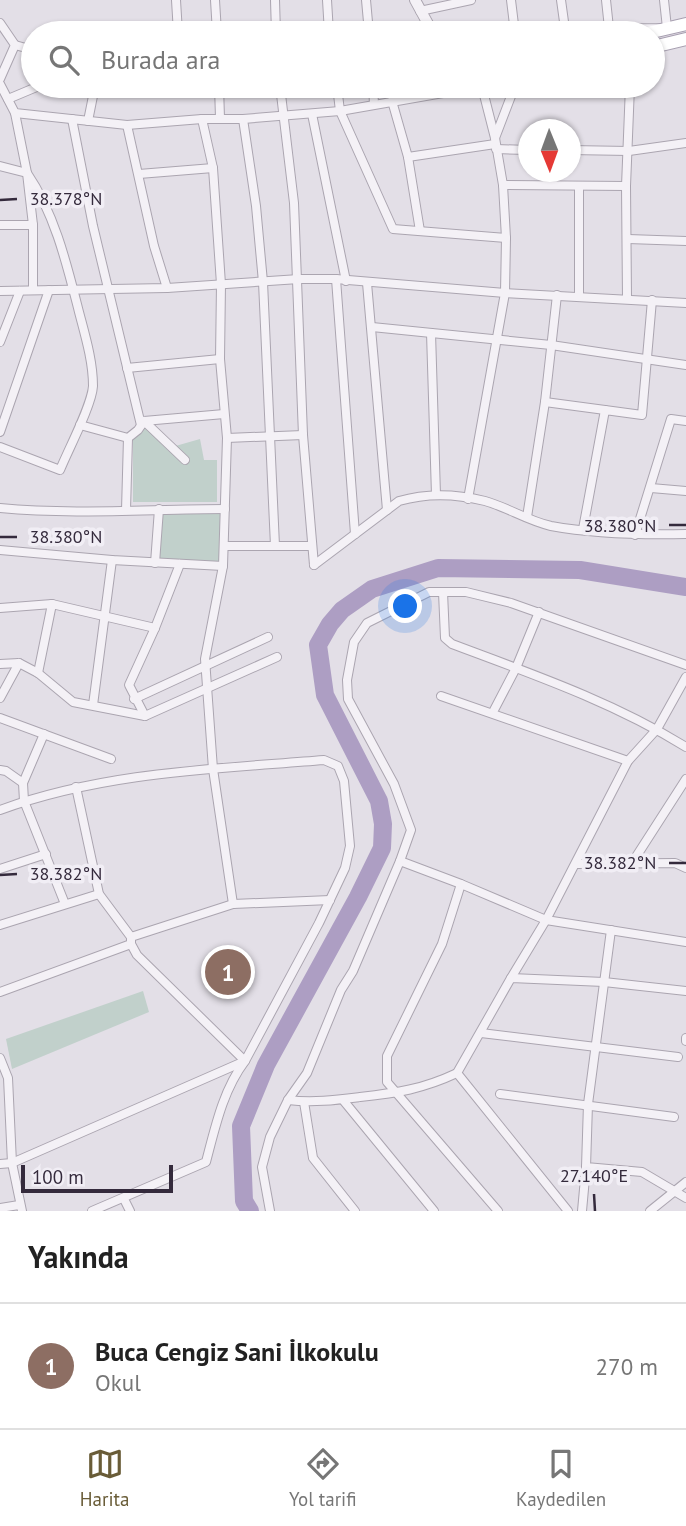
<!DOCTYPE html>
<html lang="tr">
<head>
<meta charset="utf-8">
<style>
  :root { --surface:#fff; --page:#f6f6f6; --text:#222; --muted:#767676; --line:#e0e0e0; --accent:#695c37 }
  body { margin:0; font-family:"PT Sans",sans-serif; background:var(--page); color:var(--text) }
  .compass { position:absolute; left:518px; top:119px; width:63px; height:63px; border-radius:50%; background:var(--surface); box-shadow:0 2px 5px #0004; rotate:179deg }
  .scale { position:absolute; left:21px; bottom:18px; width:152px; box-sizing:border-box; padding-left:7px; border:4px solid #342a3c; border-top:0; font-size:19px; line-height:24px; white-space:nowrap; color:#342a3c; -webkit-text-stroke:5px #f1eef5; paint-order:stroke }
  .you { position:absolute; left:406px; top:607px; width:24px; height:24px; margin:-18px; border:5px solid #fff; border-radius:50%; background:#1a73e8; box-shadow:0 0 0 10px #1a73e833 }
  .badge { display:grid; place-items:center; width:46px; height:46px; border-radius:50%; background:var(--accent); color:#fff; font-size:23px; font-weight:700 }
  .pin { position:absolute; translate:-50% -50%; border:4px solid #fff; box-shadow:0 2px 7px #0006 }
  .list { margin:0; padding:0; list-style:none }
  h2 { display:flex; justify-content:space-between; align-items:center; height:91px; margin:0; padding:0 28px; font-size:30px }
  h2 small { font-size:23px; font-weight:400; color:var(--muted) }
  .list li { display:grid; grid-template-columns:46px 1fr auto; gap:21px; align-items:center; box-sizing:border-box; height:126px; padding:0 28px; border-top:2px solid var(--line) }
  .list b { display:block; font-size:26px; white-space:nowrap }
  .list p { margin:0; font-size:23px; white-space:nowrap; color:var(--muted) }
  .list em { font-size:23px; font-style:normal; color:var(--muted) }
  .icon { flex:none; width:38px; height:38px; fill:none; stroke:currentColor; stroke-width:2; stroke-linecap:round; stroke-linejoin:round }
  .map { position:relative; flex:none; width:686px; height:1211px; overflow:hidden }
  .search { position:absolute; background:var(--surface); box-shadow:0 2px 5px #0004; left:21px; right:21px; top:21px; height:77px; display:flex; align-items:center; gap:18px; box-sizing:border-box; padding:0 24px; border-radius:38px; color:var(--muted); font-size:26px }
  .sheet { height:217px; background:var(--surface) }
  nav { display:flex; justify-content:space-around; align-items:center; box-sizing:border-box; height:98px; border-top:2px solid var(--line); background:var(--surface); font-size:19px; color:var(--muted) }
  nav a { display:grid; justify-items:center; gap:4px }
  nav .on { color:var(--accent) }
  .map>svg:first-child { display:block }
</style>
</head>
<body>
<div class="map">
<svg width="686" height="1211" viewBox="0 0 686 1211">
  <rect width="100%" height="100%" fill="#e3dfe7"/>
  <g fill="#c1d0cb">
    <polygon points="144,421 172,447 200,439 204,460 217,460 217,502 133,502 133,435"/>
    <polygon points="159,509 225,509 223,566 155,563"/>
    <polygon points="143,991 149,1012 12,1069 6,1039"/>
  </g>
  <g fill="none" stroke-linecap="round" stroke-linejoin="round">
    <polyline stroke="#ad9ec3" stroke-width="18" points="250,1211 244,1201 241,1126 266,1065 358,897 382,848 383,824 379,801 325,695 318,645 330,624 342,610 372,589 438,568 580,570 686,587"/>
    <g stroke="#aba5b0" stroke-width="10">
      <g id="minor">
        <polyline points="176,0 178,33"/>
        <polyline points="215,0 217,33"/>
        <polyline points="275,0 276,33"/>
        <polyline points="327,0 329,33"/>
        <polyline points="366,0 369,33"/>
        <polyline points="511,0 515,33"/>
        <polyline points="561,0 565,29"/>
        <polyline points="606,0 609,28"/>
        <polyline points="420,11 471,0"/>
        <polyline points="0,23 15,45 0,79"/>
        <polyline points="528,33 565,29 667,28 664,0"/>
        <polyline points="15,45 33,50"/>
        <polyline points="0,84 15,113 127,125 202,119 243,119 340,111 483,86"/>
        <polyline points="219,86 220,118"/>
        <polyline points="280,86 294,203 303,435 314,565"/>
        <polyline points="337,86 340,111 393,229 506,238"/>
        <polyline points="373,86 374,104"/>
        <polyline points="8,99 39,86"/>
        <polyline points="392,101 408,157 420,231"/>
        <polyline points="15,113 27,173 33,225 33,290"/>
        <polyline points="312,114 346,281"/>
        <polyline points="72,119 93,226 141,425"/>
        <polyline points="202,119 213,168 221,284 220,359 227,438 223,566 205,659 213,769 233,904"/>
        <polyline points="243,119 256,206 263,282 275,546"/>
        <polyline points="88,121 95,86"/>
        <polyline points="127,125 154,246 167,288"/>
        <polyline points="495,138 513,91"/>
        <polyline points="496,149 528,150"/>
        <polyline points="570,150 629,151 686,143"/>
        <polyline points="408,157 495,144"/>
        <path d="M0,166L27,173C55,214 67,265 79,312C85,335 93,361 93,386C92,405 68,450 60,470L0,447"/>
        <polyline points="139,174 213,168"/>
        <polyline points="503,185 626,186"/>
        <polyline points="579,186 579,296"/>
        <polyline points="0,225 33,225"/>
        <polyline points="628,239 686,241"/>
        <polyline points="336,279 355,534"/>
        <polyline points="367,283 387,510"/>
        <polyline points="0,291 167,288 299,279 336,279 505,293 686,303"/>
        <polyline points="627,298 626,186 630,86"/>
        <polyline points="372,327 551,345 686,365"/>
        <polyline points="431,333 436,495"/>
        <polyline points="0,342 20,291"/>
        <polyline points="127,368 220,359"/>
        <polyline points="545,402 605,410"/>
        <polyline points="144,421 185,460"/>
        <polyline points="80,425 128,438 138,430 144,421 224,414"/>
        <polyline points="0,432 49,290"/>
        <polyline points="227,438 303,435"/>
        <polyline points="651,488 686,491"/>
        <polyline points="468,499 505,293 506,238 503,185 495,138 482,87"/>
        <path d="M0,508C75,515 150,509 225,509"/>
        <polyline points="126,510 128,438"/>
        <polyline points="527,517 545,402 557,295"/>
        <polyline points="583,529 605,410 642,415 652,300"/>
        <polyline points="635,535 671,419 686,421"/>
        <polyline points="224,546 312,546"/>
        <polyline points="0,550 112,560 223,566"/>
        <polyline points="155,563 159,509"/>
        <path d="M314,565L399,501C426,493 457,494 485,501C507,507 528,521 551,526C595,534 641,535 686,534"/>
        <path d="M443,592L445,638L452,644C532,674 613,702 686,747"/>
        <polyline points="0,608 52,604 155,628"/>
        <polyline points="0,664 19,663 38,673 73,702 145,716 277,657"/>
        <polyline points="38,673 52,604"/>
        <polyline points="686,677 657,729 628,761 546,920 686,942"/>
        <polyline points="441,696 628,761"/>
        <polyline points="0,698 19,663"/>
        <polyline points="134,699 268,637"/>
        <polyline points="93,705 112,560"/>
        <polyline points="493,712 516,668 539,612"/>
        <polyline points="145,716 129,685 155,628 180,564"/>
        <polyline points="0,718 111,759"/>
        <polyline points="0,770 6,771 23,783 24,801 65,904"/>
        <polyline points="23,783 44,734"/>
        <polyline points="76,787 99,894 131,937"/>
        <path d="M0,810C104,772 215,769 324,760L338,766L344,781L350,846L345,868L319,923L245,1061L12,1163L0,1164"/>
        <polyline points="400,861 411,830 394,784 348,699 347,680 354,642 367,623 429,592 466,592 511,603 686,665"/>
        <polyline points="632,863 686,779"/>
        <polyline points="576,864 675,863 686,868"/>
        <polyline points="0,869 46,854"/>
        <polyline points="461,884 442,944 387,1056 387,1082 498,1211"/>
        <polyline points="0,925 99,894"/>
        <polyline points="611,930 588,1104 586,1167 642,1172 686,1198"/>
        <polyline points="0,992 131,944 131,937 233,904 330,900"/>
        <polyline points="481,1033 678,1057"/>
        <polyline points="686,1038 686,1041"/>
        <polyline points="0,1058 8,1078 12,1163 22,1211"/>
        <polyline points="500,1094 674,1117"/>
        <path d="M288,1100C313,1103 336,1100 360,1097C397,1093 423,1089 457,1073"/>
        <polyline points="343,1100 434,1211"/>
        <polyline points="304,1102 313,1158 355,1211"/>
        <polyline points="124,1199 130,1211"/>
        <polyline points="0,1208 19,1205"/>
        <path d="M92,1211L206,1162C215,1128 223,1090 245,1061L137,955L131,944"/>
        <polyline points="270,1211 262,1167 270,1137 288,1100 307,1073 341,990 353,971 400,861 461,884 546,920 511,978"/>
        <polyline points="568,1211 457,1073 511,978 604,982 686,991"/>
        <polyline points="582,1211 586,1167"/>
        <polyline points="650,1211 686,1182"/>
      </g>
    </g>
    <g stroke="#aba5b0" stroke-width="12">
      <polyline id="tertiary" points="415,0 433,33"/>
    </g>
    <g stroke="#a8a0b1" stroke-width="14">
      <g id="primary">
        <polyline points="648,33 686,24"/>
        <polyline points="653,47 686,39"/>
        <polyline points="499,86 513,91 528,86"/>
      </g>
    </g>
    <use href="#minor" stroke="#f4f1f6" stroke-width="8"/>
    <use href="#tertiary" stroke="#f4f1f6" stroke-width="10"/>
    <use href="#primary" stroke="#fff" stroke-width="12"/>
  </g>
  <path fill="none" stroke="#342a3c" stroke-width="2.5" d="M0,200L17,199M669,525H686M0,537H17M669,863H686M0,875L17,874M594,1194L595,1211"/>
  <g font-size="18" text-anchor="middle" fill="#342a3c" stroke="#f1eef5" stroke-width="7" stroke-linejoin="round" paint-order="stroke">
    <text x="66" y="205">38.378°N</text>
    <text x="620" y="532">38.380°N</text>
    <text x="66" y="543">38.380°N</text>
    <text x="620" y="869">38.382°N</text>
    <text x="66" y="880">38.382°N</text>
    <text x="594" y="1182">27.140°E</text>
  </g>
</svg>
<svg class="compass" viewBox="-18 -18 36 36"><path d="M0-13l5 13h-10z" fill="#e53935"/><path d="M0 13l5-13h-10z" fill="#767676"/></svg>
<div class="scale">100 m</div>
<div class="you"></div>
<div class="pin badge" style="left:228px;top:972px;background:#8d6e63">1</div>
<div class="search"><svg class="icon" aria-label="search" viewBox="0 0 24 24"><circle cx="10" cy="10" r="6"/><path d="M15 15l6 6"/></svg>Burada ara</div>
</div>
<section class="sheet">
<h2>Yakında<small></small></h2>
<ul class="list">
<li><span class="badge" style="background:#8d6e63">1</span><div><b>Buca Cengiz Sani İlkokulu</b><p>Okul</p></div><em>270 m</em></li>
</ul>
</section>
<nav>
<a class="on"><svg class="icon" aria-label="map" viewBox="0 0 24 24"><path d="M3 6l6-2 6 2 6-2v14l-6 2-6-2-6 2zM9 4v14M15 6v14"/></svg>Harita</a>
<a><svg class="icon" aria-label="directions" viewBox="0 0 24 24"><path d="M12 3l9 9-9 9-9-9zM9 14v-3h6M13 9l2 2-2 2"/></svg>Yol tarifi</a>
<a><svg class="icon" aria-label="saved" viewBox="0 0 24 24"><path d="M7 4h10v16l-5-4-5 4z"/></svg>Kaydedilen</a>
</nav>
</body>
</html>
